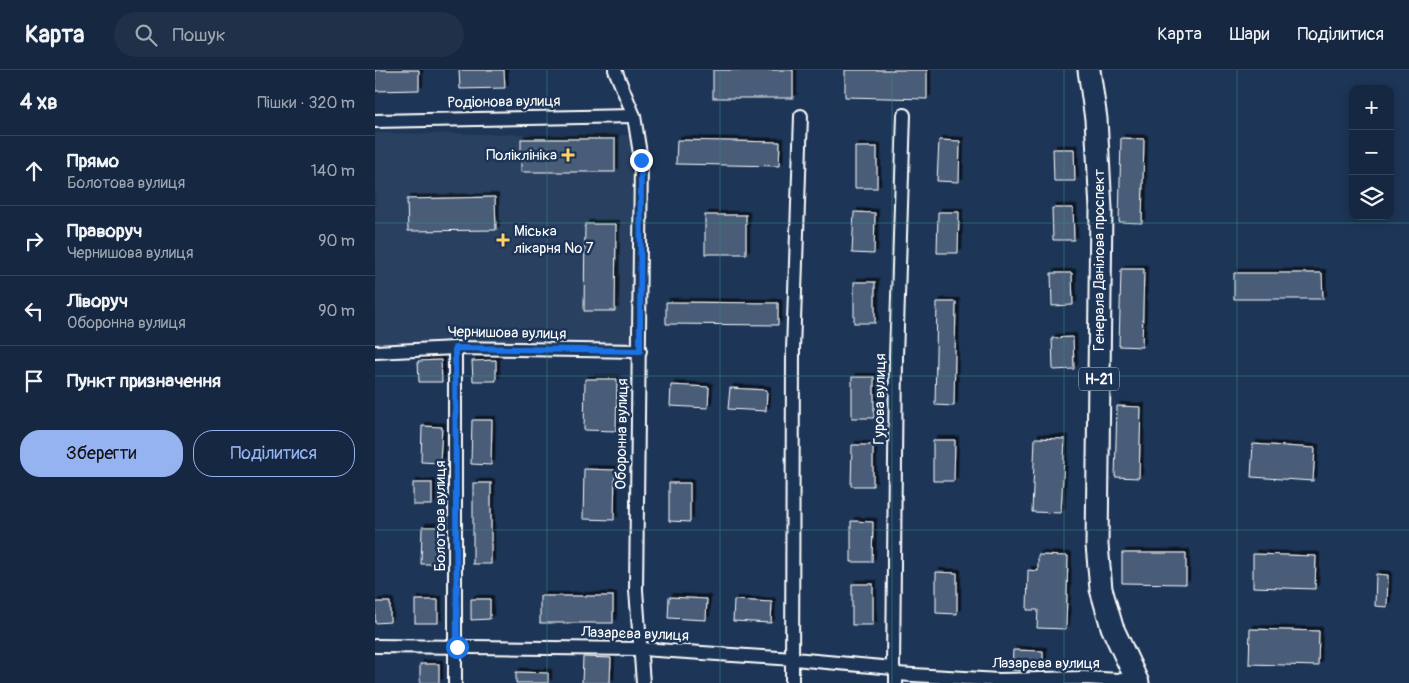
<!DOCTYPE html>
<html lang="uk">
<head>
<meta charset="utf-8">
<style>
  :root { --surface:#162841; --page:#1f3048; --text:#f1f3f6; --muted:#9ea6b1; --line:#35445a; --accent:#95b2f1 }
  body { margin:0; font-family:Pangolin,sans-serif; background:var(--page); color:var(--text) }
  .controls { position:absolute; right:15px; top:15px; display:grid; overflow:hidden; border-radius:10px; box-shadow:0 2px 8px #0003 }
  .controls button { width:45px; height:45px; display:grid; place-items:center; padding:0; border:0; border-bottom:1px solid var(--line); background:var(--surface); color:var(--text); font:25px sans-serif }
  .stop { position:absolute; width:15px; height:15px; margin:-11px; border:4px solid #1a73e8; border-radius:50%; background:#fff }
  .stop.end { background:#1a73e8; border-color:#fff; box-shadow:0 1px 5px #0008 }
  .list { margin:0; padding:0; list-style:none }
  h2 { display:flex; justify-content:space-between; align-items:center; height:65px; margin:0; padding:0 20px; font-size:21px }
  h2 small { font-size:16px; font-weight:400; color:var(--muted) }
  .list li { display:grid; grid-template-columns:32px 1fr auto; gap:15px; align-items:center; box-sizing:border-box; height:70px; padding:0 20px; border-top:1px solid var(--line) }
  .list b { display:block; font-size:19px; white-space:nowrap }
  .list p { margin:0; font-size:16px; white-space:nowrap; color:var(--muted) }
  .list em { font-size:16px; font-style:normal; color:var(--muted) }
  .actions { display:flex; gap:10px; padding:15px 20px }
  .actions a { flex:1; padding:11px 0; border:1px solid var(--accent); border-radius:20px; text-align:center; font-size:18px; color:var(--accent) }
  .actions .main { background:var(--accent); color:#111 }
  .icon { flex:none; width:28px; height:28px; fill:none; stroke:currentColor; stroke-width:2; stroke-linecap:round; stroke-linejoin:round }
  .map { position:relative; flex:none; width:1034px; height:613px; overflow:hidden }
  header { display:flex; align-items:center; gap:30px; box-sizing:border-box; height:70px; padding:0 25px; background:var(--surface); border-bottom:1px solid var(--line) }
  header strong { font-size:24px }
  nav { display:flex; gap:28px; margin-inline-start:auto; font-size:18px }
  .search { width:350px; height:45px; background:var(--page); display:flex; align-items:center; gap:12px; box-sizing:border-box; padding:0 18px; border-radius:28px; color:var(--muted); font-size:19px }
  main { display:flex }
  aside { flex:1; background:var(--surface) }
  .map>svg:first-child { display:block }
</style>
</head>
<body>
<header>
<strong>Карта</strong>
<div class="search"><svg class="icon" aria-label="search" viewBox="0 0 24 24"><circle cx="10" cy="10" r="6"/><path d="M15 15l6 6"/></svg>Пошук</div>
<nav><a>Карта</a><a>Шари</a><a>Поділитися</a></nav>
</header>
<main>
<aside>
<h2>4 хв<small>Пішки · 320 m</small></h2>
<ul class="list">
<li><svg class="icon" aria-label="ahead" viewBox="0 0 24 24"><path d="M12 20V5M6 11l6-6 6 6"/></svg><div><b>Прямо</b><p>Болотова вулиця</p></div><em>140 m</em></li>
<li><svg class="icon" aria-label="right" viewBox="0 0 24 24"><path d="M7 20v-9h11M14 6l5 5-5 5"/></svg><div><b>Праворуч</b><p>Чернишова вулиця</p></div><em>90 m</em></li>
<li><svg class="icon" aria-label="left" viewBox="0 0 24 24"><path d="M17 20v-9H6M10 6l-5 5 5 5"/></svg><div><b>Ліворуч</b><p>Оборонна вулиця</p></div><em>90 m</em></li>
<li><svg class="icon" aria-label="arrive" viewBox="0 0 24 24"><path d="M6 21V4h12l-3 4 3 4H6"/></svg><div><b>Пункт призначення</b></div></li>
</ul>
<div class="actions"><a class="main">Зберегти</a><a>Поділитися</a></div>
</aside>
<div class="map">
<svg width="1034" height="613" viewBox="0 0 1034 613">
  <defs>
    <filter id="shadow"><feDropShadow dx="3.5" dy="-3.5" stdDeviation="0" flood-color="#0009"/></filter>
  </defs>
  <rect width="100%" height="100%" fill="#1d3557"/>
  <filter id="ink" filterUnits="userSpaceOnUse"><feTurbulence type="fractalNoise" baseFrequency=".02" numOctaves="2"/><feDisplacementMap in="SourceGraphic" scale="10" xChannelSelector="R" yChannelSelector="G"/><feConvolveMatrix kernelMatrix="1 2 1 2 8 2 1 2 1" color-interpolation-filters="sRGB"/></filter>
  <g filter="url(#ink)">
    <polygon fill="#2a4161" points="0,63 257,65 256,276 0,275"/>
    <g fill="#4a5d79" stroke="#fff" filter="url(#shadow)">
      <polygon points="0,0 44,0 44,20 0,21"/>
      <polygon points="84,0 129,0 130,18 85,19"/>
      <rect x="338" y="0" width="80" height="28"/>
      <polygon points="470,0 552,0 552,29 470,27"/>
      <polygon points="746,68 769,69 767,153 744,152"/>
      <rect x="146" y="69" width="94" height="33"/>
      <polygon points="302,70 405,72 404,96 301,94"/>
      <polygon points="564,70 585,71 584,112 562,111"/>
      <rect x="480" y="77" width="22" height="41"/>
      <polygon points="678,79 699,79 700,111 679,111"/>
      <polygon points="120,127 121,160 33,161 32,129"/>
      <polygon points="677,138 698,138 699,170 678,170"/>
      <polygon points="479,142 500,143 499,184 477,183"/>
      <polygon points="563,142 584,142 583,183 562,183"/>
      <rect x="330" y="145" width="41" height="39"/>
      <polygon points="210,154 241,154 240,241 209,241"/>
      <polygon points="746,199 769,199 767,277 744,276"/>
      <polygon points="676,203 697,203 698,235 677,236"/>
      <polygon points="859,203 947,203 948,229 859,229"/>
      <rect x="479" y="212" width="21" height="41"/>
      <polygon points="291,232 403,233 403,255 291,254"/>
      <polygon points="562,232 581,232 579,336 560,335"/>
      <polygon points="698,267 699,299 678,300 677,268"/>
      <polygon points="66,290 67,312 44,312 43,291"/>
      <polygon points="121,290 121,311 98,311 97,291"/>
      <rect x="477" y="307" width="22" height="41"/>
      <polygon points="210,309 242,309 241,361 209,360"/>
      <polygon points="296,315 334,317 333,338 295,336"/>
      <polygon points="355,318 392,320 391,341 353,339"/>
      <polygon points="742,336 766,337 764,408 740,407"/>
      <polygon points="97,350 117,350 116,395 96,394"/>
      <polygon points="47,356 67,357 65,393 46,392"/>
      <polygon points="660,368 690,369 686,443 657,442"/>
      <polygon points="558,370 580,370 579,411 558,411"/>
      <polygon points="878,374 940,378 938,411 876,407"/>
      <polygon points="477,375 498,375 498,416 476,416"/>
      <polygon points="209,399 240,400 239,450 208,449"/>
      <rect x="38" y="413" width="19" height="22"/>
      <rect x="98" y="413" width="18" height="81"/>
      <polygon points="294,413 315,413 315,452 294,451"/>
      <polygon points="476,451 498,452 497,492 476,492"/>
      <polygon points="47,457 63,457 63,494 46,494"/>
      <polygon points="747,483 811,483 811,514 747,513"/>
      <polygon points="878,484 941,486 940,519 878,517"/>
      <polygon points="663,485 693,486 691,559 662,558 663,540 652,540 653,500 663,501"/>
      <polygon points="561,502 582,503 582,544 561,543"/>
      <polygon points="1001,504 1013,505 1012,537 1000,536"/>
      <rect x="477" y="514" width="21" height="41"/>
      <rect x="165" y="526" width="73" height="27"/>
      <polygon points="294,527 332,529 331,550 293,548"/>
      <polygon points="96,529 115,529 115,549 96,550"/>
      <rect x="40" y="530" width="23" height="23"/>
      <polygon points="359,530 397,532 396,553 358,551"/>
      <polygon points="0,532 15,532 15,552 0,553"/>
      <polygon points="875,559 944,561 943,596 874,594"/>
      <polygon points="638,580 668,581 668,601 637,600"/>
      <polygon points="208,587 236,588 235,613 207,613"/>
      <rect x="45" y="594" width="19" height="19"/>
      <polygon points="141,602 173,603 173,613 141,613"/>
    </g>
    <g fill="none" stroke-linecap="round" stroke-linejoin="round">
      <g stroke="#fff" stroke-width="16">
        <g id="minor">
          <polyline points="240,0 259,46 266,90 261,520 268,613"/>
          <polyline points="0,51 259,46"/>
          <polyline points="0,282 80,278 265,281"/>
          <polyline points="0,576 267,579 419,589 518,598"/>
          <polyline points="521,604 624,610 709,608 762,611"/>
          <polyline points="80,613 80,278"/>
          <polyline points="417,613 418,280 426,46"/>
          <polyline points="521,613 521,604 518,598 521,287 529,45"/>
        </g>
      </g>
      <g stroke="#fff" stroke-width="25">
        <polyline id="primary" points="714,0 721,49 726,139 722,475 726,519 737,557 763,613"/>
      </g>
      <use href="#minor" stroke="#1d3557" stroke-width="12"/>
      <use href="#primary" stroke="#1d3557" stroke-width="21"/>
    </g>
  </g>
  <g fill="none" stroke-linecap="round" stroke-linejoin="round" filter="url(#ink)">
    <polyline stroke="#1a73e8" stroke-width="6" points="82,577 80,278 265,281 266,90"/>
  </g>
  <path fill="none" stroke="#338b84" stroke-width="1" stroke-opacity="0.55" d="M172,0V613M345,0V613M517,0V613M689,0V613M862,0V613M0,153H1034M0,306H1034M0,460H1034"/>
  <g fill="#ffd166" stroke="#1d3557" stroke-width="2">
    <path d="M190.5 77.5h5v5h5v5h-5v5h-5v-5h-5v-5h5z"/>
    <path d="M125.5 162.5h5v5h5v5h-5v5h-5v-5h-5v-5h5z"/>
  </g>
  <g text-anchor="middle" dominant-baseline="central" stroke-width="5" stroke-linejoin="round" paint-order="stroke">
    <rect fill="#1d3557" stroke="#bbc2cd" stroke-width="1" x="704" y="297.5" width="40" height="23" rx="4"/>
    <g font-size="14" font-weight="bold" fill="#fff">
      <text x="724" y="309">Н-21</text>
    </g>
    <g font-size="15" fill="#fff" stroke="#1d3557">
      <text transform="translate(129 32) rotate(-1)">Родіонова вулиця</text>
      <text transform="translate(724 190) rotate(-90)">Генерала Данілова проспект</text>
      <text transform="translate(132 263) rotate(1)">Чернишова вулиця</text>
      <text transform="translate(505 329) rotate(-89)">Гурова вулиця</text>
      <text transform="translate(247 364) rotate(-89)">Оборонна вулиця</text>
      <text transform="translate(65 446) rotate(-90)">Болотова вулиця</text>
      <text transform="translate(260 564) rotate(2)">Лазарєва вулиця</text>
      <text x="671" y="593">Лазарєва вулиця</text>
    </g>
    <g font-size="15" fill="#fff" stroke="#1d3557" text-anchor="end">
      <text x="182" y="85">Поліклініка</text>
      <text x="139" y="161" text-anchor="start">Міська<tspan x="139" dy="17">лікарня № 7</tspan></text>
    </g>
  </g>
</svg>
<div class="controls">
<button>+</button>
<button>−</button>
<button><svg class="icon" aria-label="layers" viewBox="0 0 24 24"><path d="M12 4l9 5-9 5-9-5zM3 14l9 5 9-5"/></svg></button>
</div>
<div class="stop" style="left:82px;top:577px"></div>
<div class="stop end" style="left:266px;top:90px"></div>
</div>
</main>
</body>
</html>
